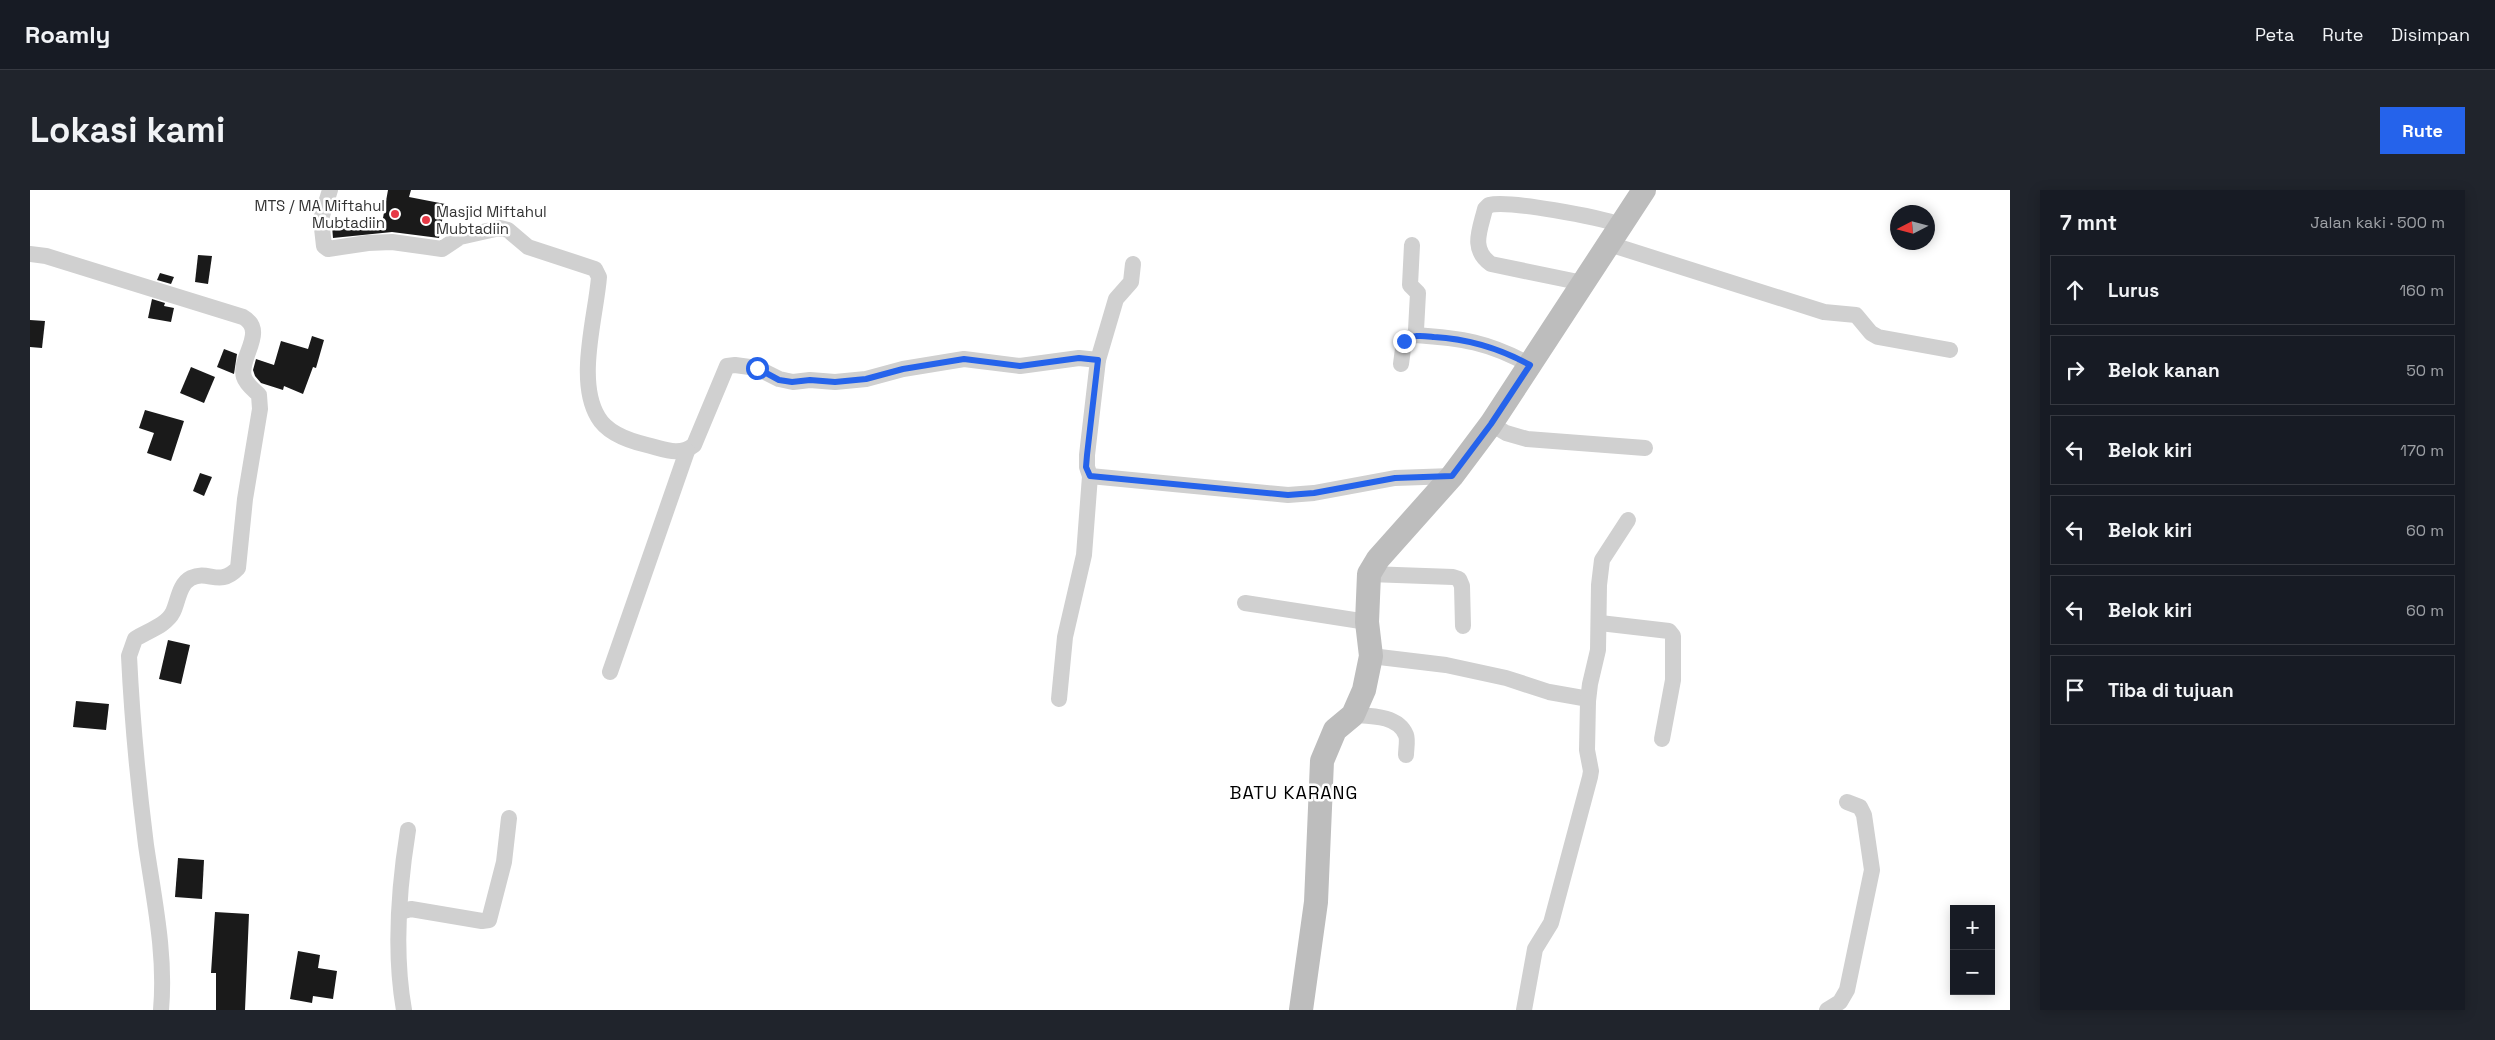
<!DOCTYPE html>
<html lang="id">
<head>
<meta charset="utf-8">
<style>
  :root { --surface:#171b24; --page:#20242c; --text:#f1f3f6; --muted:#9ea1a6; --line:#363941; --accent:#2563eb }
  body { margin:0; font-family:"Space Grotesk",sans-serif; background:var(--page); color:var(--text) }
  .controls { position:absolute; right:15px; bottom:15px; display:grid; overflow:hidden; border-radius:0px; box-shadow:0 2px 12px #0003 }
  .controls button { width:45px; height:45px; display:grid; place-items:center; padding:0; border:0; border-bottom:1px solid var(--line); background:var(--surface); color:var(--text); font:25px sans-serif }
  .compass { position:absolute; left:1860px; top:15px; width:45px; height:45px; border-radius:50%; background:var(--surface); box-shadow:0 2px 12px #0003; rotate:264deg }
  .stop { position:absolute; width:15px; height:15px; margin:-11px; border:4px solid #2563eb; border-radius:50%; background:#fff }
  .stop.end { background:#2563eb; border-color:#fff; box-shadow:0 1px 5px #0008 }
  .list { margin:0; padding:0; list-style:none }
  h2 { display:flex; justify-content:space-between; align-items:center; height:65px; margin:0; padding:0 20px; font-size:21px }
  h2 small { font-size:16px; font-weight:400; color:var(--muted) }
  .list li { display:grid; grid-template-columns:32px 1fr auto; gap:15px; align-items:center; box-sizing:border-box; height:70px; margin:0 10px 10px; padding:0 10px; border:1px solid var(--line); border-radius:0px }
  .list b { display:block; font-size:19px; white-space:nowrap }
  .list em { font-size:16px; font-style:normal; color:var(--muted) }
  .icon { flex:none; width:28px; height:28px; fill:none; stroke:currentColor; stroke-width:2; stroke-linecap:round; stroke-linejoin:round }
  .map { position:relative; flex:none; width:1980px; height:820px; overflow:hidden; border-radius:0px }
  header { display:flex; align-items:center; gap:30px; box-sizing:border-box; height:70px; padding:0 25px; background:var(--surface); border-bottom:1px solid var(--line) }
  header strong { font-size:24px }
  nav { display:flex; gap:28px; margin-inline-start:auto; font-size:18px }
  .intro { display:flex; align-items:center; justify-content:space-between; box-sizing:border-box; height:120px; padding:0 30px }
  h1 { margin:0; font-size:35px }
  .button { padding:12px 22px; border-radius:0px; background:var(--accent); color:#fff; font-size:18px; font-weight:700 }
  main { display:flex; gap:30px; padding:0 30px }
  aside { flex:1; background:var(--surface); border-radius:0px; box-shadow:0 2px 12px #0003 }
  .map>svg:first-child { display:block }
</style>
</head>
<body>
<header>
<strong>Roamly</strong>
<nav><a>Peta</a><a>Rute</a><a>Disimpan</a></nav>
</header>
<div class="intro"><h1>Lokasi kami</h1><a class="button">Rute</a></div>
<main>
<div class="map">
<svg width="1980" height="820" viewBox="0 0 1980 820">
  <rect width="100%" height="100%" fill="#fff"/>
  <g fill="#1a1a1a">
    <polygon points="358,0 381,0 379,7 415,14 409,48 362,42 303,48 302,36 353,28"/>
    <polygon points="168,65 182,66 178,94 165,92"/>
    <polygon points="130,83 144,87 141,94 127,90"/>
    <polygon points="122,109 135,113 134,116 144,118 141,132 118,128"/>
    <polygon points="0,130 15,131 12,158 0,157"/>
    <polygon points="282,146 294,150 286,178 283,177 273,204 254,196 253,200 231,193 225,186 223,180 226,169 244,175 251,151 278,159"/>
    <polygon points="194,159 207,164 204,184 187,177"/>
    <polygon points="161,177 185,187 174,213 150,203"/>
    <polygon points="115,220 154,231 141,271 117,263 124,243 109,238"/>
    <polygon points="170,283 182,287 174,306 163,301"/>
    <polygon points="138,450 160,455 151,494 129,489"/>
    <polygon points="46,511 79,514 76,540 43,537"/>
    <polygon points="148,668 174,670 172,709 145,707"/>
    <polygon points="185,722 219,724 215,820 186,820 186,783 181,783"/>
    <polygon points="268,761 290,765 288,778 307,781 303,809 283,806 282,813 260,809"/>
  </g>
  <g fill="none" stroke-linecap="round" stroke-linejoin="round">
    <g stroke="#d0d0d0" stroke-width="16">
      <path d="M300,0L291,29L294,56L298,59L338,53L362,52L412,59L430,47L470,38L478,40L498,57L565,79L569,87C566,126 546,191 568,227C577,243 600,251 617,255C634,259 649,267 664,255L697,176L705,175L727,178L749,189L763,192L780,190L805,192L836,189L873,179L934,169L990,176L1049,168L1068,170L1057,265V277L1060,286L1258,305L1284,303L1365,288L1422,286"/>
      <polyline points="1579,54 1794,122 1826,125 1841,143 1848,147 1920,160"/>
      <path d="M0,64L16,66L213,127C238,141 208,168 214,187C216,194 224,200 229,205L230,219L215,309L208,378C189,398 179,379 161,388C149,394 148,412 143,422C136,436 117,441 105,449L99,466C102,529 108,592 116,655C124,710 136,764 131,820"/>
      <path d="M1553,93L1461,74C1440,59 1450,40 1455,19L1459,15C1480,10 1568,27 1591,35"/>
      <path d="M1385,145C1431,148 1459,152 1500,175"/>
      <polyline points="1068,170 1086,109 1101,92 1103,74"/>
      <polyline points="1371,174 1374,151 1385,145 1386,140 1388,103 1380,95 1382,55"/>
      <polyline points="1461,234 1476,243 1497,249 1615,258"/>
      <polyline points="1339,384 1423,387 1429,389 1432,396 1433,436"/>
      <polyline points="1215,413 1337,432"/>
      <polyline points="1570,433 1639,441 1643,446 1643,490 1632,549"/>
      <polyline points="1341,466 1416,475 1476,488 1519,502 1553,508 1558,511 1557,560 1561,581 1560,587 1521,733 1505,759 1494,820"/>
      <polyline points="580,482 657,261"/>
      <polyline points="1029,509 1035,447 1054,365 1060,286"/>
      <polyline points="1558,511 1560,494 1568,460 1569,395 1572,370 1598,330"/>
      <path d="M1323,525C1340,526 1368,525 1376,545C1378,550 1376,559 1376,565"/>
      <polyline points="370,722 381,719 452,731 459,730 474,672 479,628"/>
      <path d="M374,820C364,764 369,696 378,640"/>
      <polyline points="1797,820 1810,812 1817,800 1842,680 1834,625 1830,617 1817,612"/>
    </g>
    <polyline stroke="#bdbdbd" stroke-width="24" points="1271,820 1286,712 1292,571 1305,540 1323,525 1334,500 1341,466 1337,432 1339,384 1348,369 1422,286 1461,234 1614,0"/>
  </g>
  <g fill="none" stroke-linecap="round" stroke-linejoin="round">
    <path stroke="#2563eb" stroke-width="6" d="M727,178L749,190L762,192L780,190L805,192L836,189L873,179L934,169L990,176L1049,168L1068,170L1057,265L1056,277L1060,286L1258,305L1284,303L1365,288L1422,286L1461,234L1500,175C1469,158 1439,149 1404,147C1394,146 1382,144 1374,151"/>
  </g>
  <g fill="#e63946" stroke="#fff" stroke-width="2">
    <circle cx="365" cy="24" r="5"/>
    <circle cx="396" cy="30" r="5"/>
  </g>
  <g text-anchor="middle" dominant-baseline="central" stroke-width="5" stroke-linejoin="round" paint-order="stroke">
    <g font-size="15" fill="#333" stroke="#fff" text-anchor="end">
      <text x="355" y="15">MTS / MA Miftahul<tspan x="355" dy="17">Mubtadiin</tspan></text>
      <text x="406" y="21" text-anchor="start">Masjid Miftahul<tspan x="406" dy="17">Mubtadiin</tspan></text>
    </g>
    <g font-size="18" letter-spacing="1" fill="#000" stroke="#fff">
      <text x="1264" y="602">BATU KARANG</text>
    </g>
  </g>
</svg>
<div class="controls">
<button>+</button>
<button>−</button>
</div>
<svg class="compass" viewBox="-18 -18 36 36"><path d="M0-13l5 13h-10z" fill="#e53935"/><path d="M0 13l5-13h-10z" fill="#9ea1a6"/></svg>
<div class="stop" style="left:727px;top:178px"></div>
<div class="stop end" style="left:1374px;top:151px"></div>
</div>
<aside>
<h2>7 mnt<small>Jalan kaki · 500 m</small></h2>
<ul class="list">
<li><svg class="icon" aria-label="ahead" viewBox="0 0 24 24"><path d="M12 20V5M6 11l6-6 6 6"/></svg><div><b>Lurus</b></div><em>160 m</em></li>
<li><svg class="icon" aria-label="right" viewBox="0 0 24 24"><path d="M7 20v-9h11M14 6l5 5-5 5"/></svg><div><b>Belok kanan</b></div><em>50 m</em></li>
<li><svg class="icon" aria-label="left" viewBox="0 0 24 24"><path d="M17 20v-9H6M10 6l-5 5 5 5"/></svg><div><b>Belok kiri</b></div><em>170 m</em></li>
<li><svg class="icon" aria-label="left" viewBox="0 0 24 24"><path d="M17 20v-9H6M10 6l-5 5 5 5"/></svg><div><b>Belok kiri</b></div><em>60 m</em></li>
<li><svg class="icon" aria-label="left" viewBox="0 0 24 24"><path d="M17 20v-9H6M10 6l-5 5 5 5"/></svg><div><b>Belok kiri</b></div><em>60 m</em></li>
<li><svg class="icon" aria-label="arrive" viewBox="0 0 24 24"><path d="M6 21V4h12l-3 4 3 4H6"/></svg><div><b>Tiba di tujuan</b></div></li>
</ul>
</aside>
</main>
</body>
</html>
